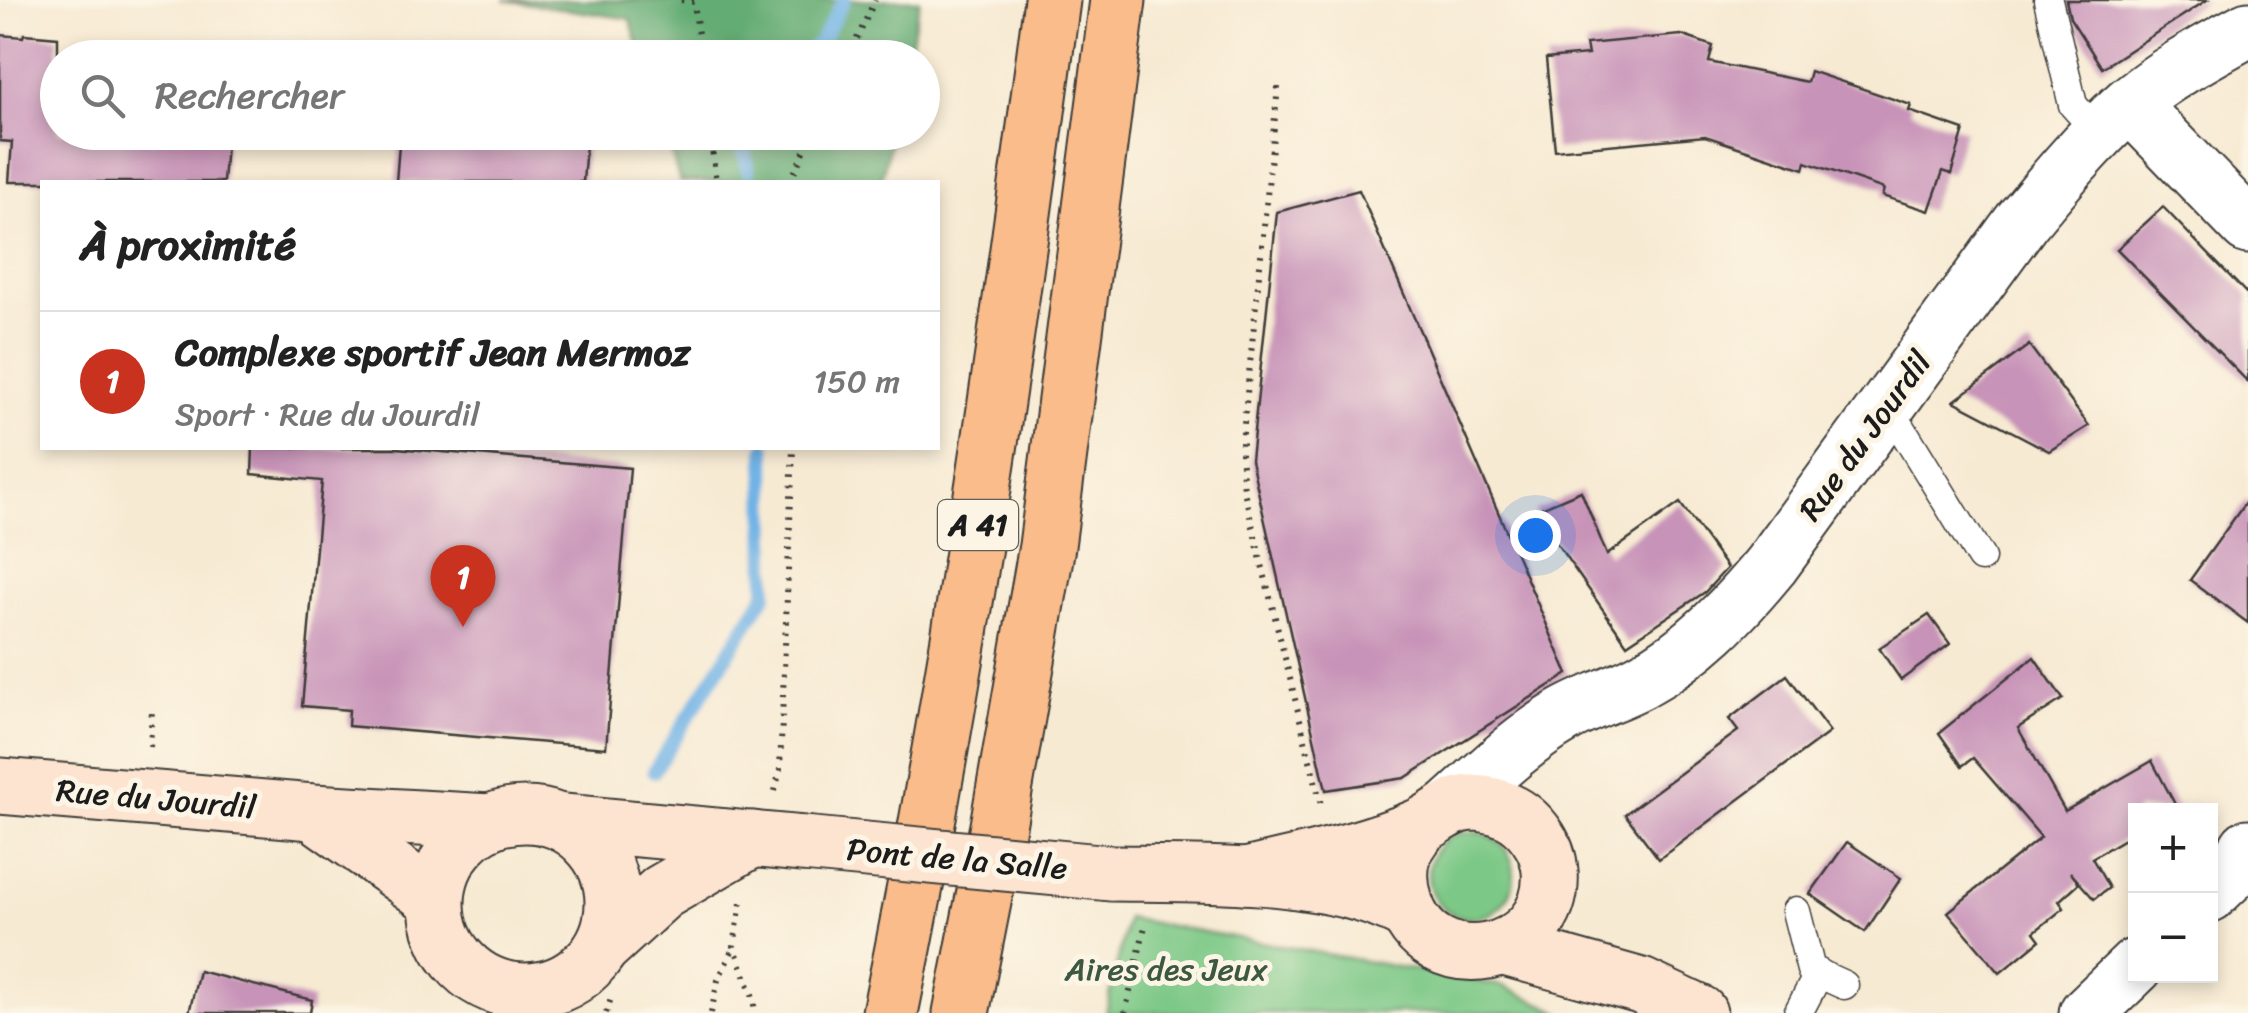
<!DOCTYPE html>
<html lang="fr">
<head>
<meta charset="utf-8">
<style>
  :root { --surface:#fff; --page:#f6f6f6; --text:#222; --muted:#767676; --line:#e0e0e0; --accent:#c8321e }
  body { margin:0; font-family:Sriracha,sans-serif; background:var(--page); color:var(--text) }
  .controls { position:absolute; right:30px; bottom:30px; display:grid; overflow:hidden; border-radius:0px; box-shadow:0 5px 15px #0003 }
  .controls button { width:90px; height:90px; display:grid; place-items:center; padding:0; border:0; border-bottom:2px solid var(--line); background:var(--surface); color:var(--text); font:50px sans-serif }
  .you { position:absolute; left:1535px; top:535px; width:35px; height:35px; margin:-25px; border:8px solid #fff; border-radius:50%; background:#1a73e8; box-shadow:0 0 0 15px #1a73e833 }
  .badge { display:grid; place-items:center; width:65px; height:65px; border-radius:50%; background:var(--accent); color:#fff; font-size:32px; font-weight:700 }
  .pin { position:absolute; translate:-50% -82px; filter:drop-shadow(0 2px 5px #0008) }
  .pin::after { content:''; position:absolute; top:52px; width:35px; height:30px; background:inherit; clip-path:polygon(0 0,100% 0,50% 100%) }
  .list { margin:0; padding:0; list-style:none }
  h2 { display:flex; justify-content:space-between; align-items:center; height:130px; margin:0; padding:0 40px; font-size:42px }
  h2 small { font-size:32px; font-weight:400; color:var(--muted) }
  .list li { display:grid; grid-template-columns:65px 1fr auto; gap:30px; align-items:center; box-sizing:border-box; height:140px; padding:0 40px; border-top:2px solid var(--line) }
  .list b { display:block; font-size:38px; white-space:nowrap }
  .list p { margin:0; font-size:32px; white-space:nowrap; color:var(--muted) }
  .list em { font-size:32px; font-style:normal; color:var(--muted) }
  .icon { flex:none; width:55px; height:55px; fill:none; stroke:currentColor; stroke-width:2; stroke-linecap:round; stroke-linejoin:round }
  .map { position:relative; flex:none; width:2248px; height:1013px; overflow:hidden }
  .search { position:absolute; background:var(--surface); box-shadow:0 5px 15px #0003; left:40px; top:40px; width:900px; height:110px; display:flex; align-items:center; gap:25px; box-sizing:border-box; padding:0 35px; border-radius:55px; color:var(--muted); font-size:38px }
  .panel { position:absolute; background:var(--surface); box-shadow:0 5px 15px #0003; left:40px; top:180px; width:900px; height:270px; border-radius:0px }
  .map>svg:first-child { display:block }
</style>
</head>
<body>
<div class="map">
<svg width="2248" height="1013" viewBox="0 0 2248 1013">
  <rect width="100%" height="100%" fill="#fcf5e5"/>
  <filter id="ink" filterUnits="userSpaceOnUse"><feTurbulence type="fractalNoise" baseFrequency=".01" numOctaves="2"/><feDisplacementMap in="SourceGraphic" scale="20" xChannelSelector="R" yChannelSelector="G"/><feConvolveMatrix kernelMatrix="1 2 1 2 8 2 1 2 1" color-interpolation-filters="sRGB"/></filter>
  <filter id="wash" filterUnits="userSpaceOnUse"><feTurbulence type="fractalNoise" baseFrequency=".0048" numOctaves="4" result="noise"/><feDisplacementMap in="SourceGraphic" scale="40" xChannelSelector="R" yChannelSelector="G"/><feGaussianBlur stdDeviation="2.25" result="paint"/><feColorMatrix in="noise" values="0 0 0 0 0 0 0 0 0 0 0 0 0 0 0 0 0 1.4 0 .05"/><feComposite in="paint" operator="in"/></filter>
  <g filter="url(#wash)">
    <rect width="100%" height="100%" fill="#f7ead3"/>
    <g fill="#7bc886" stroke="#4c7251" stroke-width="2.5">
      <circle cx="1471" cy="875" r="43"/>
      <polygon points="1127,918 1503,986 1562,1013 1106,1013"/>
    </g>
    <g fill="#64ac73" stroke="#406448" stroke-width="2.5">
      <polygon points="504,0 920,0 908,57 642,58 630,19"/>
      <polygon points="665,133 665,132 892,133 881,182 680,182"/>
    </g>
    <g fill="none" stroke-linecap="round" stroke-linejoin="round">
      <g stroke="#71b3e6" stroke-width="14">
        <polyline points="801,58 820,43 844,0"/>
        <polyline points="740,132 748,171"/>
        <polyline points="654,771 766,594 765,448"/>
      </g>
    </g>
    <g id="blocks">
      <g fill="#c793b8">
        <polygon points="2066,0 2207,0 2102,68 2070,18"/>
        <polygon points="24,34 58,37 58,132 227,132 223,182 9,182 12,142 0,141 0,35 23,37"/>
        <polygon points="1681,35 1713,46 1709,62 1807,82 1810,71 1911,105 1909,111 1964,130 1951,174 1943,171 1929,211 1882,196 1884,189 1806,162 1804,169 1705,136 1555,150 1546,59 1588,55 1586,44"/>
        <polygon points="400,132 587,132 583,182 396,182"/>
        <polygon points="1359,190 1568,674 1405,778 1326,790 1251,460 1277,212"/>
        <polygon points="2163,207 2248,295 2248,382 2117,249"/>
        <polygon points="2029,345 2089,426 2049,451 1954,401"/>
        <polygon points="253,448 396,448 630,468 606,748 348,726 349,710 302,706 322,481 252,474"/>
        <polygon points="1581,491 1607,555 1680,503 1727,568 1705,592 1627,644 1534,511"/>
        <polygon points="2248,499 2248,623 2190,580"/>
        <polygon points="1929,615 1950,644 1901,680 1879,648"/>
        <polygon points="2034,657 2063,699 2018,728 2065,811 2152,761 2178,810 2136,810 2136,832 2092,858 2109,888 2094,899 2070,872 2079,883 2059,901 2064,908 2034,932 2040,940 2000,973 1948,912 2041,837 1973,758 1962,766 1939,733"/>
        <polygon points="1787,675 1830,732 1659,859 1625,814 1738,731 1729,719"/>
        <polygon points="1847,842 1901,878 1865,932 1810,894"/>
        <polygon points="199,971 312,1000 310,1013 189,1013"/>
      </g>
    </g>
  </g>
  <g filter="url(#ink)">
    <use href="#blocks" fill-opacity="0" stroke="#3d3b37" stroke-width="2.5"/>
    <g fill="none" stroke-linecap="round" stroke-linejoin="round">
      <g stroke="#3d3b37" stroke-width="31">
        <g id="lane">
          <polyline points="2048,0 2073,105 2100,135"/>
          <polyline points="1888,406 1981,558"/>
          <polyline points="1796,911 1811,970 1844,985"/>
          <polyline points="1798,1013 1819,973"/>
        </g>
      </g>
      <g stroke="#3d3b37" stroke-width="59">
        <g id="street">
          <polyline points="2130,104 2248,226"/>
          <path d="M1450,808C1487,775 1521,741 1564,716C1588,702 1615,694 1640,681C1694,652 1733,611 1771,565L2022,221C2055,181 2089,140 2128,105C2163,75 2208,51 2248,29"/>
          <polyline points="2210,894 2233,872 2248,847"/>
          <polyline points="2087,1013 2136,966"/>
        </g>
      </g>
      <g stroke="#3d3b37" stroke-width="59">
        <g id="secondary">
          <polyline points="0,786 313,812 490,822"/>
          <polyline points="313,812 436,900"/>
          <circle cx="525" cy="903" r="88"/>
          <polyline points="563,822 803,844"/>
          <path d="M1111,873C1202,874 1325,870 1407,912"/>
          <path d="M1246,876C1302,862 1362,851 1416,828C1435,821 1447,805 1470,803C1483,803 1497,806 1508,811C1530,821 1548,846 1550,871C1557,961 1426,985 1404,899C1400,884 1399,868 1404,853C1407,845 1415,835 1420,827"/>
          <polyline points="604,945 662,892 753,839"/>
          <polyline points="1505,948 1641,986 1699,1013"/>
        </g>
      </g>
      <g stroke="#3d3b37" stroke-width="59">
        <g id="highway">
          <path d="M890,1013C959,678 1007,339 1052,0"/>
          <polyline points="961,1013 998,826 1047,546 1118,0"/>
        </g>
      </g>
      <g stroke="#3d3b37" stroke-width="6" stroke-dasharray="2.5 8" stroke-linecap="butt">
        <polyline points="681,0 694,2 701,58"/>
        <polyline points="848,58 875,0"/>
        <polyline points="1278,87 1241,453 1244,491 1321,805"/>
        <polyline points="710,132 716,182"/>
        <polyline points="790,182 813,132"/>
        <polyline points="150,747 152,709"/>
        <polyline points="775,791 780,769 793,448"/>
        <polyline points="741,903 734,946 753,997 755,1013"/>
        <polyline points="1133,980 1122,975 1124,965 1135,965"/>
        <polyline points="606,1013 612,995"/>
        <polyline points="711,1013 718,980 733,949"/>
        <polyline points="1125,1013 1146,922"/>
      </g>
      <use href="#lane" stroke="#fff" stroke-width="28"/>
      <use href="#street" stroke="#fff" stroke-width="55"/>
      <use href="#secondary" stroke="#fde4d0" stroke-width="55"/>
      <use href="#highway" stroke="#f9bc8a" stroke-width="55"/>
      <g stroke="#3d3b37" stroke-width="59" stroke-linecap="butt">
        <polyline id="secondary-bridge" points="803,844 1111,873"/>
      </g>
      <use href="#secondary-bridge" stroke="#fde4d0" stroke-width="55"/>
    </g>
  </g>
  <g text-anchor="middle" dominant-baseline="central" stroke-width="10" stroke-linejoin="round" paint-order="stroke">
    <rect fill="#fcf5e5" stroke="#5f5d58" stroke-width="2.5" x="938" y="500" width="80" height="50" rx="8"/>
    <g font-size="30" font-weight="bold" fill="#1c1c1c">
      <text x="978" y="525">A 41</text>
    </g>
    <g font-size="32" fill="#1c1c1c" stroke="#fcf5e5">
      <text transform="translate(1865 436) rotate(-54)">Rue du Jourdil</text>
      <text transform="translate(156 799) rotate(5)">Rue du Jourdil</text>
      <text transform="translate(957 859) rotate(5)">Pont de la Salle</text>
    </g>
    <g font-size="32" fill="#3d5841" stroke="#fcf5e5">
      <text x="1166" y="969">Aires des Jeux</text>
    </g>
  </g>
</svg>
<div class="controls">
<button>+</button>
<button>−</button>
</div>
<div class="you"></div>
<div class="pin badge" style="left:463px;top:627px">1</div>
<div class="search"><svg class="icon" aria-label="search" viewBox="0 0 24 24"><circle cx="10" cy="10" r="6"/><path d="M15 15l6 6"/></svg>Rechercher</div>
<section class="panel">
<h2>À proximité<small></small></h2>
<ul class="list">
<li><span class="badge">1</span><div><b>Complexe sportif Jean Mermoz</b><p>Sport · Rue du Jourdil</p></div><em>150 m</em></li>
</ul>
</section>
</div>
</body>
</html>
